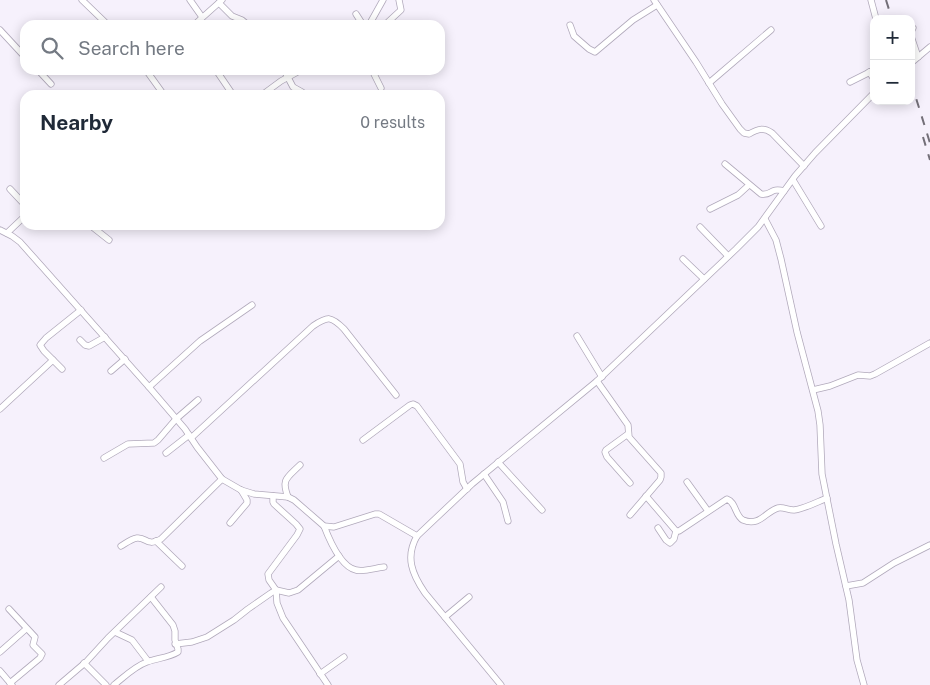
<!DOCTYPE html>
<html lang="en">
<head>
<meta charset="utf-8">
<style>
  :root { --surface:#fff; --page:#f6f6f7; --text:#1f2937; --muted:#747a83; --line:#e0e1e3 }
  body { margin:0; font-family:"Public Sans",sans-serif; background:var(--page); color:var(--text) }
  .controls { position:absolute; right:15px; top:15px; display:grid; overflow:hidden; border-radius:10px; box-shadow:0 2px 12px #0003 }
  .controls button { width:45px; height:45px; display:grid; place-items:center; padding:0; border:0; border-bottom:1px solid var(--line); background:var(--surface); color:var(--text); font:25px sans-serif }
  .list { margin:0; padding:0; list-style:none }
  h2 { display:flex; justify-content:space-between; align-items:center; height:65px; margin:0; padding:0 20px; font-size:21px }
  h2 small { font-size:16px; font-weight:400; color:var(--muted) }
  .icon { flex:none; width:28px; height:28px; fill:none; stroke:currentColor; stroke-width:2; stroke-linecap:round; stroke-linejoin:round }
  .map { position:relative; flex:none; width:930px; height:685px; overflow:hidden }
  .search { position:absolute; background:var(--surface); box-shadow:0 2px 12px #0003; left:20px; top:20px; width:425px; height:55px; display:flex; align-items:center; gap:12px; box-sizing:border-box; padding:0 18px; border-radius:15px; color:var(--muted); font-size:19px }
  .panel { position:absolute; background:var(--surface); box-shadow:0 2px 12px #0003; left:20px; top:90px; width:425px; height:140px; border-radius:15px }
  .map>svg:first-child { display:block }
</style>
</head>
<body>
<div class="map">
<svg width="930" height="685" viewBox="0 0 930 685">
  <rect width="100%" height="100%" fill="#f6f1fc"/>
  <g fill="none" stroke-linecap="round" stroke-linejoin="round">
    <g stroke="#b1a9bb" stroke-width="7">
      <g id="minor">
        <polyline points="82,0 108,25"/>
        <polyline points="190,0 202,17"/>
        <path d="M654,0L696,62L722,104L740,129L744,133L749,134C758,129 763,127 772,133L804,166"/>
        <polyline points="871,0 876,19"/>
        <polyline points="219,3 232,16 242,20 248,25"/>
        <polyline points="356,14 363,25"/>
        <polyline points="388,22 401,10 399,0"/>
        <polyline points="194,25 222,0"/>
        <polyline points="369,25 383,0"/>
        <polyline points="570,25 574,36 589,49 595,52 633,20 657,5"/>
        <polyline points="0,30 25,57"/>
        <polyline points="911,32 913,28"/>
        <polyline points="911,36 918,57"/>
        <polyline points="911,63 930,47"/>
        <polyline points="38,70 51,84"/>
        <polyline points="146,70 164,95"/>
        <polyline points="216,70 233,95"/>
        <polyline points="284,70 293,87 302,92 305,95"/>
        <polyline points="372,70 381,88"/>
        <polyline points="869,72 874,79"/>
        <polyline points="850,82 874,70"/>
        <polyline points="709,83 771,30"/>
        <polyline points="262,95 281,81 301,70"/>
        <path d="M725,164L761,194C772,196 770,187 784,191"/>
        <polyline points="793,180 821,226"/>
        <polyline points="10,189 25,205"/>
        <polyline points="710,209 738,195 749,185"/>
        <polyline points="765,219 776,240 781,259 797,332 818,411 820,425 822,474 836,544 849,600 857,660 864,685"/>
        <polyline points="90,225 109,240"/>
        <polyline points="700,227 728,256"/>
        <polyline points="0,230 12,236 20,242 149,387 185,429 197,447 222,479 241,490 254,494 288,497 294,500 324,526 334,527 375,514 379,514 417,536"/>
        <polyline points="7,233 25,216"/>
        <polyline points="683,259 704,279"/>
        <polyline points="577,336 602,377"/>
        <polyline points="80,340 85,345 89,346 105,337"/>
        <polyline points="62,369 44,351 40,345 46,338 81,310"/>
        <polyline points="111,371 125,359"/>
        <polyline points="597,381 628,425 629,437 661,473 661,477 660,480 630,515"/>
        <polyline points="149,387 200,341 252,305"/>
        <polyline points="813,390 830,386 858,375 870,376 875,374 930,343"/>
        <polyline points="0,409 53,360"/>
        <polyline points="628,434 606,450 605,452 607,457 630,483"/>
        <path d="M191,438L313,326C328,316 331,316 344,329L396,395"/>
        <polyline points="363,440 410,405 413,404 417,406 460,464 463,482 467,489"/>
        <polyline points="166,453 189,435"/>
        <polyline points="104,458 128,444 154,443 158,440 176,419 198,400"/>
        <polyline points="498,462 542,510"/>
        <polyline points="484,474 503,502 508,521"/>
        <polyline points="687,482 708,511"/>
        <polyline points="273,496 273,502 274,504 296,524 300,529 297,535 268,574 269,580 276,590 277,603 283,618 328,685"/>
        <path d="M646,496L676,531H679L727,499C736,502 735,516 743,520C760,527 766,511 778,508C784,507 788,510 794,510C804,509 817,502 827,498"/>
        <path d="M288,497C281,479 287,478 300,465"/>
        <polyline points="230,523 247,503 247,500 241,490"/>
        <path d="M324,526C329,539 341,567 356,570C364,572 375,568 384,567"/>
        <polyline points="658,528 666,540 670,543 674,539 676,531"/>
        <polyline points="156,541 182,566"/>
        <path d="M121,546C126,543 131,539 137,538C147,537 146,547 161,539L222,479"/>
        <polyline points="846,586 863,583 894,563 930,545"/>
        <polyline points="9,609 35,637 33,645 42,654 40,658 10,683"/>
        <polyline points="445,617 469,597"/>
        <polyline points="115,632 132,640 148,661"/>
        <polyline points="175,644 192,642 207,637 234,620 248,609 271,593 276,590 289,593 298,590 339,556"/>
        <polyline points="0,652 26,629"/>
        <polyline points="84,663 106,685"/>
        <polyline points="0,671 12,685"/>
        <polyline points="320,674 344,657"/>
        <polyline points="59,685 86,662 108,638 161,587"/>
        <path d="M114,685C124,677 135,666 147,662C157,658 168,658 178,652V649L175,640V631L173,625L151,597"/>
        <path d="M501,685L425,593C412,574 405,557 417,536L472,484L597,381L736,249L758,227L795,176L815,153L874,93"/>
      </g>
    </g>
    <use href="#minor" stroke="#fff" stroke-width="5.5"/>
    <g stroke="#736f78" stroke-width="2" stroke-dasharray="9 9" stroke-linecap="butt">
      <polyline points="886,0 892,19"/>
      <polyline points="911,82 930,143"/>
      <polyline points="923,137 930,160"/>
    </g>
  </g>
</svg>
<div class="controls">
<button>+</button>
<button>−</button>
</div>
<div class="search"><svg class="icon" aria-label="search" viewBox="0 0 24 24"><circle cx="10" cy="10" r="6"/><path d="M15 15l6 6"/></svg>Search here</div>
<section class="panel">
<h2>Nearby<small>0 results</small></h2>
<ul class="list">
</ul>
</section>
</div>
</body>
</html>
